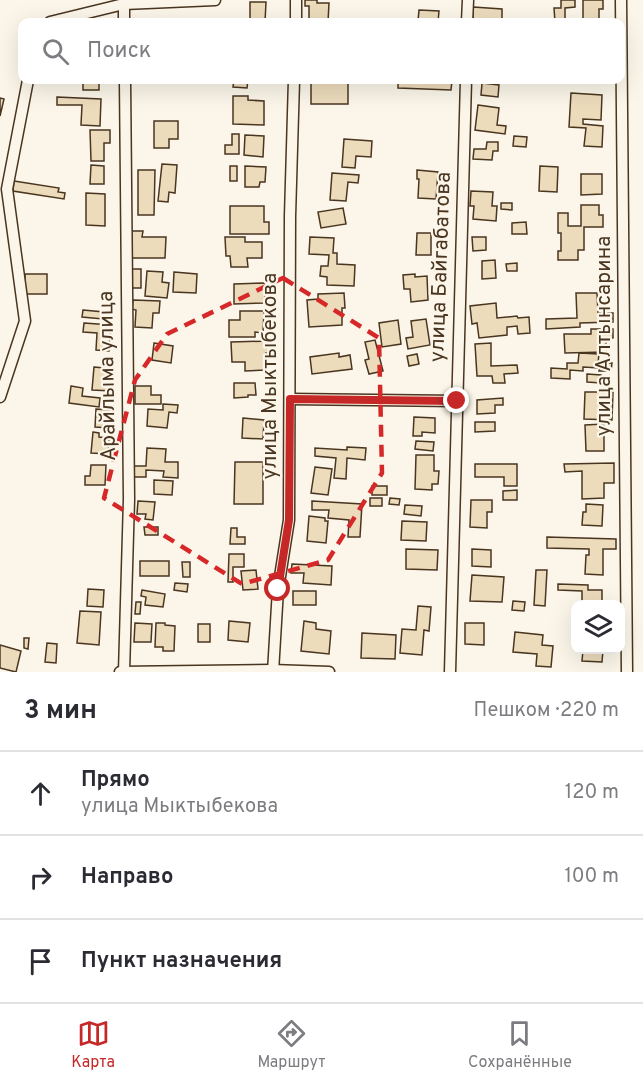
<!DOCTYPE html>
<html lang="ru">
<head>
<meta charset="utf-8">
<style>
  :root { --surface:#fff; --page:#f7f7f7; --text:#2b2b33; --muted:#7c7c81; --line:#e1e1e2; --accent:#c62828 }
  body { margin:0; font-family:Overpass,sans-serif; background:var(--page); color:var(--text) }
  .controls { position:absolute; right:18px; bottom:18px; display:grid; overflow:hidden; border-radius:12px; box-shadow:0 6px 24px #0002 }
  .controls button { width:54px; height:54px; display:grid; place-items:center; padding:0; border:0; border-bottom:2px solid var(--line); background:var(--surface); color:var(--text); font:30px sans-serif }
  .stop { position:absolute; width:18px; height:18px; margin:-14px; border:4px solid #c62828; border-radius:50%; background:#fff }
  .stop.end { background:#c62828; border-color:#fff; box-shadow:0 2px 6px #0008 }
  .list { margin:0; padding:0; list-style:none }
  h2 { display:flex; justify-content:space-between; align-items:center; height:78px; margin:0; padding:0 24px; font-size:26px }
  h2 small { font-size:20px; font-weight:400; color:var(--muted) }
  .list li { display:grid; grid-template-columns:39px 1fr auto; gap:18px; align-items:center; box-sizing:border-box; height:84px; padding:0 24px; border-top:2px solid var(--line) }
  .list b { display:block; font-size:22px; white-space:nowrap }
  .list p { margin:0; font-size:20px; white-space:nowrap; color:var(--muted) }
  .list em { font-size:20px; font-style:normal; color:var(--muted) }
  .icon { flex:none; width:33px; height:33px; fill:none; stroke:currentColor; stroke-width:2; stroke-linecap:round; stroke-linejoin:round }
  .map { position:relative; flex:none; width:643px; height:672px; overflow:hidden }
  .search { position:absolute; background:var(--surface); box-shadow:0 6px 24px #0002; left:18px; right:18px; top:18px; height:66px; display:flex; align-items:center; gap:15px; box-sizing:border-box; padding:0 21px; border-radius:12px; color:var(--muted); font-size:22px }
  .sheet { height:330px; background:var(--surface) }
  nav { display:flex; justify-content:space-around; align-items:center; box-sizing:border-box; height:84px; border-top:2px solid var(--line); background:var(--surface); font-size:16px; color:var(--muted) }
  nav a { display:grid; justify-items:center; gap:3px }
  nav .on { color:var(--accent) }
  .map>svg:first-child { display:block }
</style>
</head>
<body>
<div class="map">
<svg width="643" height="672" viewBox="0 0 643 672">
  <rect width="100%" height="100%" fill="#fbf6e9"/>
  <g fill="#ecdcbc" stroke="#4a3520" stroke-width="1.5">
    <polygon points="305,0 317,0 317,3 329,3 328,22 309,22 309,6 305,6"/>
    <polygon points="561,0 575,0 575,7 565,8 565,22 555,22 554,8 561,8"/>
    <polygon points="583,0 603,0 603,9 599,9 599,22 583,22"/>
    <polygon points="250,2 266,2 265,22 250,22"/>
    <polygon points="473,7 502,9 502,22 473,22"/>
    <polygon points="419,10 439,11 438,22 415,22 415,21 418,21"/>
    <rect x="83" y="80" width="16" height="10"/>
    <polygon points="234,80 248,80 247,88 233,87"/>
    <rect x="311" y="80" width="37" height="24"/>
    <polygon points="398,80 452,80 451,90 398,88"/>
    <rect x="582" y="80" width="20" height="2"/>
    <polygon points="482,83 499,85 498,97 481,95"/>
    <polygon points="571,93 602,95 601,120 583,119 583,124 603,126 602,147 584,146 586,128 569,127"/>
    <polygon points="233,96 248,96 248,100 264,101 264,125 233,124"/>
    <polygon points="57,97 101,99 100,126 81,125 82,105 57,105"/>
    <polygon points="0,98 4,99 0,116"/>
    <polygon points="478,105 499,108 497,125 506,126 505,134 475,130"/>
    <polygon points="154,121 178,121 178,139 169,139 169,148 154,148"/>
    <polygon points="90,130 110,130 110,143 104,143 104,161 91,161"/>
    <polygon points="232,134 239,134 239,154 225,154 225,145 232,145"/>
    <polygon points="245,135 264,136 263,157 244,155"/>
    <polygon points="514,136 527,137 526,147 513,146"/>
    <polygon points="344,139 372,141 371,157 356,156 355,168 342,167"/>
    <polygon points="487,142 498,142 498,151 493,151 492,160 473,159 474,149 486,149"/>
    <polygon points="162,164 177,165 175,193 169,192 168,202 158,201"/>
    <polygon points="91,165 104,166 104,184 90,184"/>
    <rect x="230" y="166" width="7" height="15"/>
    <polygon points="245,166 266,167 265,182 260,182 259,187 245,187"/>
    <polygon points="540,166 558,167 557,192 539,191"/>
    <polygon points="138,170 155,170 154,215 138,215"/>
    <polygon points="417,170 438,172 436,199 418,198 419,179 417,179"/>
    <polygon points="332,173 359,175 358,183 348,182 346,201 330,200"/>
    <polygon points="581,174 602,174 602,194 581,195"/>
    <polygon points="14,181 59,188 58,192 65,193 64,199 13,191"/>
    <polygon points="471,191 493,192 492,206 497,206 496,221 473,219 474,206 470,206"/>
    <polygon points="86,193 105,194 105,226 86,225"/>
    <polygon points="501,203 512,203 512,210 501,209"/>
    <polygon points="581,205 599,205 599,215 603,215 603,227 584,227 584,250 578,250 578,260 558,260 558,251 561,251 561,233 558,233 558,213 568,213 568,226 581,226"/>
    <polygon points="230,206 264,206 264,222 269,222 269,234 230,234"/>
    <polygon points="343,208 346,224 321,228 318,212"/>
    <polygon points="526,222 527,234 512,234 512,223"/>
    <polygon points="131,231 143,231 142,237 166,237 165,258 131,258"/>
    <polygon points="417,233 431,233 431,255 416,255"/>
    <polygon points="225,237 245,237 245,242 262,242 262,258 247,258 248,267 231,267 230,256 226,256"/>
    <polygon points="310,237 334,238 333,253 337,253 337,264 355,265 354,286 327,285 327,277 320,276 321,266 328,266 329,255 309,254"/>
    <polygon points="472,237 486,237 486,250 473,251"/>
    <polygon points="495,260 496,278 482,279 482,261"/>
    <polygon points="517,263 517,271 507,271 506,264"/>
    <rect x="131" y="269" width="10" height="19"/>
    <polygon points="147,271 163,272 162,282 169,283 167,298 145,296"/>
    <polygon points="174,272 197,274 196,293 173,292"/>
    <rect x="25" y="274" width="22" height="20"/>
    <polygon points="415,274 415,277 427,276 428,300 411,302 410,289 404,289 403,275"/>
    <polygon points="265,283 265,303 234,304 234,284"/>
    <polygon points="344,293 345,308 342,308 342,325 309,327 307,300 318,299 318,294"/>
    <polygon points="576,293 597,293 598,313 613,313 613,322 580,323 580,327 546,329 546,319 577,318"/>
    <polygon points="133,300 160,301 159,313 153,313 152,328 135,327 136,310 132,309"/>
    <polygon points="496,303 497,318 517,316 518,318 529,317 530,333 518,334 517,326 507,327 507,335 479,338 477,323 472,324 470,306"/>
    <polygon points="83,310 104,312 103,319 82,317"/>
    <polygon points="240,311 264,311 263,333 255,332 255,337 229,337 229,320 240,320"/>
    <polygon points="426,319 430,345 408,349 406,338 413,337 411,321"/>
    <polygon points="398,320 401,344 382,347 379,323"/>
    <polygon points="84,323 111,325 109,351 96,350 97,333 83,332"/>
    <polygon points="591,329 613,329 613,338 606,338 606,352 565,353 564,334 591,334"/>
    <polygon points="375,340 383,371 369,374 365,360 369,359 365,342"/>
    <polygon points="270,341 271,353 266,353 267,370 245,371 245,362 232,362 231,342"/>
    <polygon points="154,343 173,346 171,363 152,360"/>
    <polygon points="491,343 491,366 517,365 518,373 504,374 505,383 493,383 492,376 477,376 475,344"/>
    <polygon points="339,353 339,357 350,355 352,369 312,374 310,357"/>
    <polygon points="579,353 599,354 598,363 612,363 611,371 599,371 600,368 583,367 583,371 570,370 570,379 551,378 551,368 567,369 567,363 578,363"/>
    <polygon points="417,354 419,364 409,366 407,356"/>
    <polygon points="94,367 114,369 112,391 92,390"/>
    <polygon points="587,374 601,375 601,383 587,382"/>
    <polygon points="234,383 255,383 256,395 248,395 248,397 234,398"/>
    <polygon points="71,386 83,388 82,396 100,398 99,407 69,403"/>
    <polygon points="135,386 151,386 151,395 161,395 161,404 135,404"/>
    <polygon points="585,392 613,392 612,420 584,419"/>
    <polygon points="503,398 503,405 495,405 495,413 477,414 477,400"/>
    <polygon points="163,404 178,405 177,413 169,412 167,428 147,426 148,409 163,410"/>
    <polygon points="96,409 111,410 110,428 95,427"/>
    <polygon points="414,417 435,418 435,433 422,432 422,436 413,436"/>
    <polygon points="243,418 264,420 263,439 242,438"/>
    <polygon points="475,422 495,422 495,431 475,432"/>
    <polygon points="604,424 604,451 586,451 585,425"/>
    <polygon points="93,432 99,433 99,437 109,438 108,454 91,453"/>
    <polygon points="416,441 434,442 433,451 415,449"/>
    <polygon points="347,447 366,448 365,460 347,458 346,479 334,478 336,458 315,456 315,448 347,450"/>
    <polygon points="147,448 166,449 165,462 178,462 178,478 163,477 164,471 146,470 146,477 133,477 133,466 146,466"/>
    <polygon points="416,455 434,455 434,471 439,471 438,484 432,484 432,490 415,489"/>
    <polygon points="235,462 263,462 263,504 234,504"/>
    <polygon points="614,463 614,483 604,483 604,498 582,499 582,471 565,472 564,464"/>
    <polygon points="475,464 517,464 517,486 504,486 504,477 475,477"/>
    <polygon points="91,465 106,465 105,485 85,485 85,476 90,476"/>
    <polygon points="315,467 332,469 328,495 311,493"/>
    <polygon points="154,480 173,481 172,495 154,494"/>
    <rect x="372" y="486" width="15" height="9"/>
    <polygon points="517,490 517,500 503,500 503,491"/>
    <rect x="370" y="498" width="12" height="8"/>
    <polygon points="390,498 400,499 399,505 389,504"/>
    <polygon points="471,500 492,500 492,512 487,512 487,528 470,527"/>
    <polygon points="138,501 155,502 153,520 145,519 146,514 137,514"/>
    <polygon points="312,501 362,504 360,537 348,537 349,520 328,518 329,510 312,510"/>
    <polygon points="586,504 603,505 602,526 582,525 583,512 586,512"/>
    <polygon points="405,505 422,506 421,516 404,514"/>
    <polygon points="309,516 325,518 325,521 328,521 326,543 307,541"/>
    <polygon points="402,521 427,522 426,541 401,540"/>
    <polygon points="144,527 158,527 158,535 145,535"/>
    <polygon points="231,528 237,528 237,537 245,537 245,544 230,544"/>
    <polygon points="547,537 616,539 616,549 603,549 603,575 585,574 586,555 589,555 589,549 547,548"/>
    <polygon points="406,549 438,550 437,570 406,569"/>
    <polygon points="472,549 491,550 491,567 472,566"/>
    <polygon points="229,554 244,554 244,567 233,567 233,582 228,582"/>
    <rect x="140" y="561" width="29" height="15"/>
    <polygon points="182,562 190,562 190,577 183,577"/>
    <polygon points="292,564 332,566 331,585 303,583 304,573 291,573"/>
    <polygon points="256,570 258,589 243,590 241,571"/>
    <polygon points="536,570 547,570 545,606 534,605"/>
    <polygon points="472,575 504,577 502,602 470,601"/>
    <polygon points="175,583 188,584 187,592 174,590"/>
    <polygon points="558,584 588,585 588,590 602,590 602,604 582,604 582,591 558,590"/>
    <polygon points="88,589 104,590 103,607 87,606"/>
    <polygon points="142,590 165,594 163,607 145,605 146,597 141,596"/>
    <rect x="293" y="591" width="23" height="14"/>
    <polygon points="513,601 525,602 524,611 512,610"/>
    <polygon points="136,602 141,602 140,614 135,614"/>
    <polygon points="418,606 431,607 429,631 424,630 422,655 400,653 402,629 416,630"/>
    <polygon points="80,611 101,612 99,645 77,643"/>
    <polygon points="229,621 250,623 248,642 228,640"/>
    <polygon points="304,621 316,623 316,629 331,631 329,654 301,651"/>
    <polygon points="135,623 152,624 151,642 134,642"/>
    <polygon points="156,623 165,623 165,625 175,626 174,651 163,651 163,647 155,647"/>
    <polygon points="465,623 484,623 484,645 465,644"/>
    <rect x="198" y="624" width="12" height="18"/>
    <polygon points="515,632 543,635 542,645 553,646 551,667 536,666 537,654 513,652"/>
    <polygon points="362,633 396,635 395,659 361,658"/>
    <polygon points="24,638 29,638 28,649 24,648"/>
    <polygon points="47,643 57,644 56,663 45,662"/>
    <polygon points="0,645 21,651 16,672 0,668"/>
    <polygon points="583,650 603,650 602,662 582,661"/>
  </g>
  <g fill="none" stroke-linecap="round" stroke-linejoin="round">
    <g stroke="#4a3520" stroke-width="13">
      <g id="minor">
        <polyline points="621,0 627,672"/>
        <polyline points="124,4 124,22"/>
        <polyline points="50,22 124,4 215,0"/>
        <polyline points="296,22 296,0"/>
        <polyline points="467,22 468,0"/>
        <polyline points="0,397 25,321 7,189 28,80"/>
        <polyline points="290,399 457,401"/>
        <polyline points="120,672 272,670 329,672"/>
        <polyline points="124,672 129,499 125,80"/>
        <polyline points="273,672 278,589 289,520 290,216 294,80"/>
        <polyline points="450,672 466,80"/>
      </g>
    </g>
    <use href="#minor" stroke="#fbf6e9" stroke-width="10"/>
  </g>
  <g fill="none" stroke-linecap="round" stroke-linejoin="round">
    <polyline stroke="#c62828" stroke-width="8" points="278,589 289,520 290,399 457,401"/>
  </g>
  <path fill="none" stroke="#d62828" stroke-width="4.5" stroke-dasharray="12 8" stroke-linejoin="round" d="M283,278L379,338L382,473L328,560L242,584L104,498L135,380L167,334Z"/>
  <g text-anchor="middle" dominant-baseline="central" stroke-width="4.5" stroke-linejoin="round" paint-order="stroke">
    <g font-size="21" fill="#4a3520" stroke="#fbf6e9">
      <text transform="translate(441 267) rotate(-88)">улица Байгабатова</text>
      <text transform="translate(604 336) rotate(-90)">улица Алтынсарина</text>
      <text transform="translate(108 376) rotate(-91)">Арайлыма улица</text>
      <text transform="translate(270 376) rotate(-90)">улица Мыктыбекова</text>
    </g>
  </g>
</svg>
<div class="controls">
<button><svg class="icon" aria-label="layers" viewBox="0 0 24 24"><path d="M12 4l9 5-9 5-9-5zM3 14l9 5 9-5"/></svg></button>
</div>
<div class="stop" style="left:278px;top:589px"></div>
<div class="stop end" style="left:457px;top:401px"></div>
<div class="search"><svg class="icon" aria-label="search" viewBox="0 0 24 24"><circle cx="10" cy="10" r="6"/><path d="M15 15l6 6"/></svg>Поиск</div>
</div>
<section class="sheet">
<h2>3 мин<small>Пешком · 220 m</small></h2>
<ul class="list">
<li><svg class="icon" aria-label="ahead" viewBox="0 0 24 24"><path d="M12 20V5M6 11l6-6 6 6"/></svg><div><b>Прямо</b><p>улица Мыктыбекова</p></div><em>120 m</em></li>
<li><svg class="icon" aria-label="right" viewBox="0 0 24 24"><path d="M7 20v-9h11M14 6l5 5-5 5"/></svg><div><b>Направо</b></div><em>100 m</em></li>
<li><svg class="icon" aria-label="arrive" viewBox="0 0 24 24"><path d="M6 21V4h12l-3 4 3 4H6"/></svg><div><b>Пункт назначения</b></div></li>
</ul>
</section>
<nav>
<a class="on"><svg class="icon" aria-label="map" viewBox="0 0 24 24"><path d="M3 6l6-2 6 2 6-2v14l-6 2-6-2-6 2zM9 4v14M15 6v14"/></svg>Карта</a>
<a><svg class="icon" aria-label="directions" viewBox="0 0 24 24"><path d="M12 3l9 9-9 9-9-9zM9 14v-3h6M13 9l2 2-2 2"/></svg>Маршрут</a>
<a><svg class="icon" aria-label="saved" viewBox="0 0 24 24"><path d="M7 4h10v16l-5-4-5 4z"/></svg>Сохранённые</a>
</nav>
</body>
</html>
